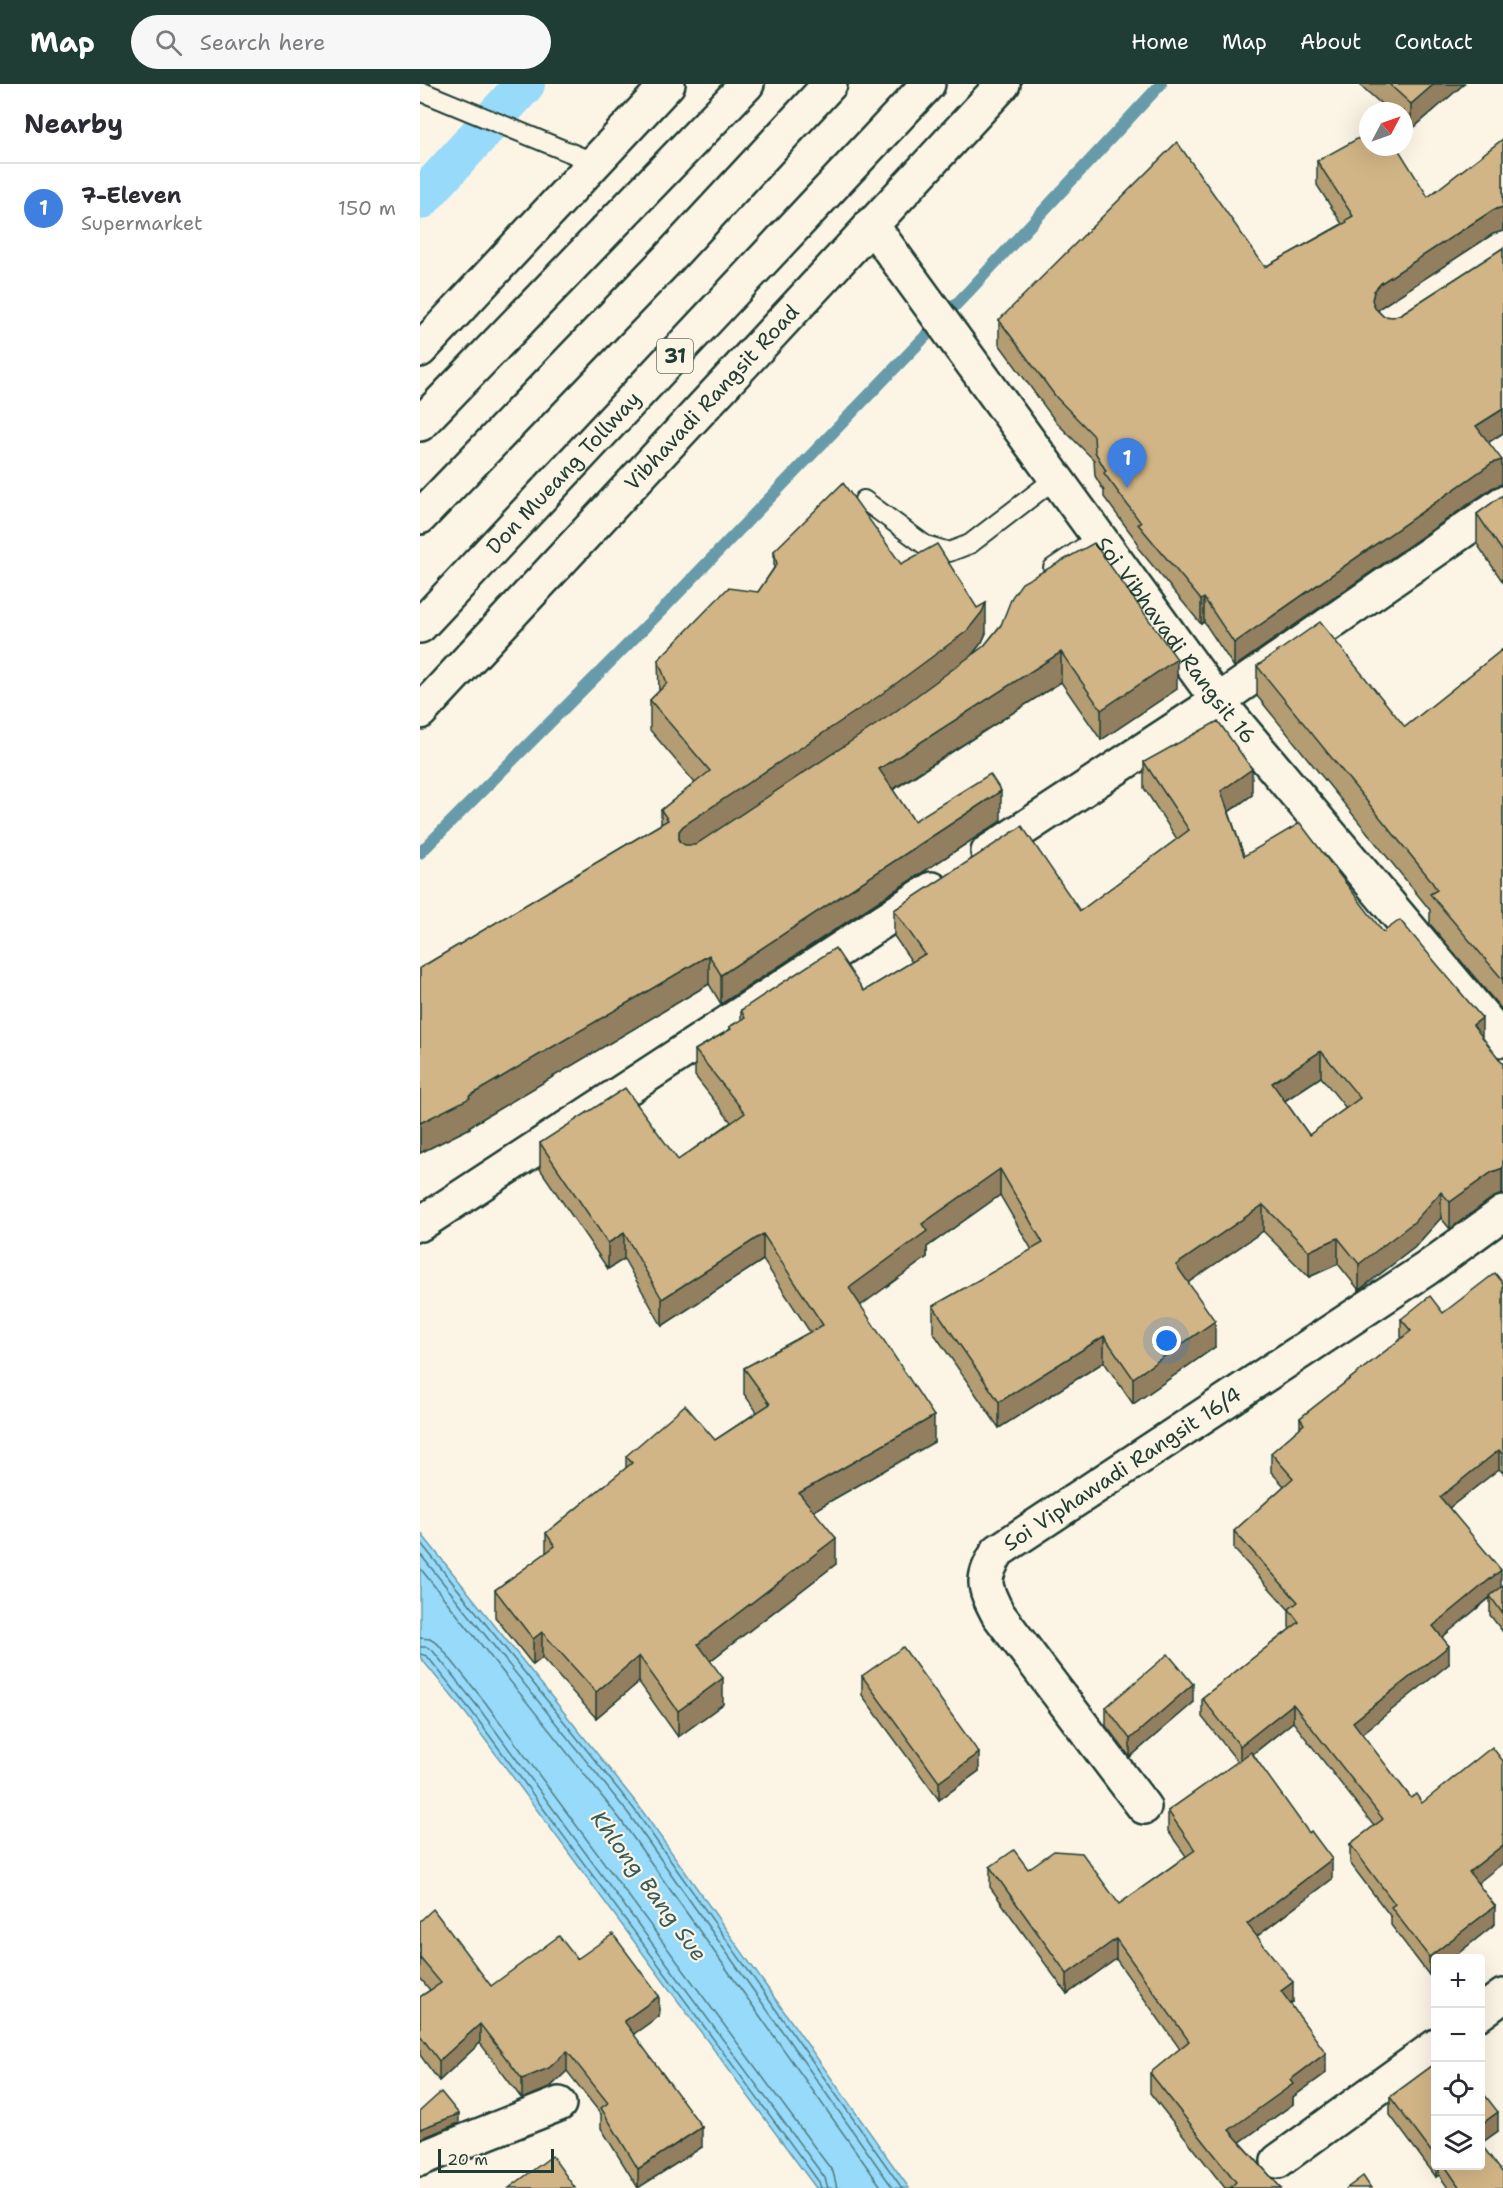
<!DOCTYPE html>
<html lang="en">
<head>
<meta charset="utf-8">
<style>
  :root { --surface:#fff; --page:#f7f7f7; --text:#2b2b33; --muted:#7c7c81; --line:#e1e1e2; --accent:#1f3d34 }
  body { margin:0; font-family:"Shantell Sans",sans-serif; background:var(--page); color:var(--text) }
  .controls { position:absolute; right:18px; bottom:18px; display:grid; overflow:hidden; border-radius:6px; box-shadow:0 6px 24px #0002 }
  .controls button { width:54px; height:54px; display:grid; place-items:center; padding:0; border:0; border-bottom:2px solid var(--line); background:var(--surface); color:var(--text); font:30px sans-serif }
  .compass { position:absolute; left:939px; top:18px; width:54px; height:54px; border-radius:50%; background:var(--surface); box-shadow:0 6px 24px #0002; rotate:49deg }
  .scale { position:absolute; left:18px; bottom:15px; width:116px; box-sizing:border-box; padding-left:6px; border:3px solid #1f3d34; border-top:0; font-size:16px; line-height:21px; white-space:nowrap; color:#1f3d34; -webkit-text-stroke:4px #fcf5e5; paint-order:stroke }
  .you { position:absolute; left:747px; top:1257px; width:21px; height:21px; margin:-15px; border:4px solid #fff; border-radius:50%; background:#1a73e8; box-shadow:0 0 0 9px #1a73e833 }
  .badge { display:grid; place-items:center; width:39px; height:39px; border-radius:50%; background:var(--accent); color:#fff; font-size:20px; font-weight:700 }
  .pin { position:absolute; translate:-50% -50px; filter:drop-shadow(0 2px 3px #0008) }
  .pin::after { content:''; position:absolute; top:32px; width:21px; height:18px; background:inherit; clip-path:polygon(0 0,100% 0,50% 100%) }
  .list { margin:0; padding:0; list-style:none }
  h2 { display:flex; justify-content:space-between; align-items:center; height:78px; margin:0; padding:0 24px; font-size:26px }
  h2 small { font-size:20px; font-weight:400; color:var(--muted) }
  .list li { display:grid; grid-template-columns:39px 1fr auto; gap:18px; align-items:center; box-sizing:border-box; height:90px; padding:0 24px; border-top:2px solid var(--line) }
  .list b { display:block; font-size:22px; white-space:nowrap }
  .list p { margin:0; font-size:20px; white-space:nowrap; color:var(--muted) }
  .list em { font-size:20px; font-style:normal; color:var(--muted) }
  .icon { flex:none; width:33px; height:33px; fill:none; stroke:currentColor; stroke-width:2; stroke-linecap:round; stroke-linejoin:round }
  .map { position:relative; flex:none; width:1083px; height:2104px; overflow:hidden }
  header { display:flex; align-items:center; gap:36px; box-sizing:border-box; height:84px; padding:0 30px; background:var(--accent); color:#fff }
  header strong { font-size:28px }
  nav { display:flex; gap:33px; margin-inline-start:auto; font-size:21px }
  .search { width:420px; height:54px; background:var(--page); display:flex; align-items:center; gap:15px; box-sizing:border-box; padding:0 21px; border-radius:33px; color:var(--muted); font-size:22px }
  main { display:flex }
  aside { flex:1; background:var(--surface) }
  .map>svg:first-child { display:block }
</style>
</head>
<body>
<header>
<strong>Map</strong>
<div class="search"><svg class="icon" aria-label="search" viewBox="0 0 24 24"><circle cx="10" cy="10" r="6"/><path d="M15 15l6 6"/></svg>Search here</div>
<nav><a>Home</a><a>Map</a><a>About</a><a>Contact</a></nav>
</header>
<main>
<aside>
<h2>Nearby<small></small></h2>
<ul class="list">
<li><span class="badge" style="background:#3f7fe0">1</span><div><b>7-Eleven</b><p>Supermarket</p></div><em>150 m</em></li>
</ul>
</aside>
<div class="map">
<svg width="1083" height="2104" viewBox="0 0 1083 2104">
  <rect width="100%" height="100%" fill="#fcf5e5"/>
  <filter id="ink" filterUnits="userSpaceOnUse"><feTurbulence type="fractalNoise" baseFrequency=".0167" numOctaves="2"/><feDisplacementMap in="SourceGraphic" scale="12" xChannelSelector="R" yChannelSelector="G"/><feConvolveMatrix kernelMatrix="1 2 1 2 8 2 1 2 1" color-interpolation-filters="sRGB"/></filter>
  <g filter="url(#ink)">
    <polygon fill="#97daf9" stroke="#679baa" stroke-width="1.5" points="0,1448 218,1721 489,2104 396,2104 47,1631 0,1573"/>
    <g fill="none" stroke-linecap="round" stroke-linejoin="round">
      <g stroke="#4f7c83" stroke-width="1.5">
        <polyline points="0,1458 214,1725 482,2104"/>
        <polyline points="0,1470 208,1729 473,2104"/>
        <polyline points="0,1484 200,1735 462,2104"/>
        <polyline points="0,1554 10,1555 18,1560 65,1618 413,2088 417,2104"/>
        <polyline points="0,1563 7,1563 13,1567 58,1623 405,2094 408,2104"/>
        <polyline points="0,1570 7,1572 52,1628 399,2098 401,2104"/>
      </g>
      <polyline stroke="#679baa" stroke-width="12" points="0,769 241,527 549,207 741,0"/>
      <polyline stroke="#97daf9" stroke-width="40" points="0,116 105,0"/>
      <g stroke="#1f3d34" stroke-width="22">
        <g id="lane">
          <polyline points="0,7 173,78"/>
          <polyline points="444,416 505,461 529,468 550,460 636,394"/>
          <polyline points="633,484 679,453"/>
        </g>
      </g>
      <g stroke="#1f3d34" stroke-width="38">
        <g id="street">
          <polyline points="568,768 798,617 1083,419"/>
          <polyline points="0,1140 512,805"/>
          <path id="s1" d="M724,1723L578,1530C563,1501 561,1496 578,1467L1006,1185L1083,1129"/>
          <polyline points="1060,1929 1083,1912"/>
          <polyline points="0,2075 139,2020"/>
          <polyline points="858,2077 1016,1962"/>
        </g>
      </g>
      <g stroke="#1f3d34" stroke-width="38">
        <g id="secondary">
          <path id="s2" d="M451,140L798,617L1083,956"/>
          <polyline points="0,266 248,0"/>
          <path id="s3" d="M0,628L583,0"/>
        </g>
      </g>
      <g stroke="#1f3d34" stroke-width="38">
        <g id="highway">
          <polyline points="0,340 327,0"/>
          <polyline points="0,433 248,175 410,0"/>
          <path id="s4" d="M0,542L508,0"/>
        </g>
      </g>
      <use href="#lane" stroke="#fcf5e5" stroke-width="18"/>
      <use href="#street" stroke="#fcf5e5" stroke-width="33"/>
      <use href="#secondary" stroke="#fcf5e5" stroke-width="33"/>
      <use href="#highway" stroke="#fcf5e5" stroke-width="33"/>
    </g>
    <g fill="#b49c73" stroke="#1f3d34" stroke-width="1.5" fill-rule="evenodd">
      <polygon points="939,0 1044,0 991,46 984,40 984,27 969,27"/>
      <polygon points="1083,55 1083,147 1073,150 961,223 958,227 963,232 973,233 981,230 1083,164 1083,349 1069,358 1082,400 1072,404 814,583 784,538 781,540 718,464 718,459 684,413 684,407 675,392 674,376 636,338 579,260 579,236 845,183 922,140 897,101 897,77 1008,113"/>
      <polygon points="1083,411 1083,498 1057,460 1057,430"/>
      <polygon points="354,467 481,480 566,549 562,558 552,571 564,562 581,541 757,605 681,656 641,598 473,706 494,737 581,737 301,920 289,900 50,1042 50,1044 0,1069 0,884 241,740 241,726 275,699 230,646 230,616 239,607 238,576 338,508 354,484"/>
      <polygon points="1083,565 1083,927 1010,840 1010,826 837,612 837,582 985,643"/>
      <path d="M724,678L832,711L809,728L824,772L963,848L1062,954L1083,980V1111L1072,1114L1030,1145L1021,1134L994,1164L939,1206L918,1180L889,1193L843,1147L768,1198L795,1263L713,1320L684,1278L579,1344L513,1248V1222L612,1166L580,1111L507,1163V1173L440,1221L514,1358L393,1427L416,1480L290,1577L303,1620L258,1653L219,1598L176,1634L122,1574L113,1581L75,1533V1506L126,1469V1449L206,1384V1372L295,1356L337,1328L324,1310V1284L390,1248L343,1176L242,1242L204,1175L188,1185L120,1085V1059L258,1076L311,1038L275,992V966L309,946V943L321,936V926L444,907L492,878L474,852V826L660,827L757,755L724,704ZM901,993L926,1024L889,1051L865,1017Z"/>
      <polygon points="1083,1199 1083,1389 1079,1385 1029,1424 1081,1504 1083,1502 1083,1548 1070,1531 1070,1514 1022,1553 1029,1580 941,1650 1058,1799 1075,1840 1031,1875 1016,1875 1009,1891 971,1841 971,1833 930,1779 930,1760 954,1742 873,1638 833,1670 912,1795 837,1852 873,1918 871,1920 906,1989 873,2013 873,2020 820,2058 861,2104 805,2104 730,2009 730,1989 760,1965 696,1875 647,1910 570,1803 570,1783 608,1785 699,1820 766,1772 748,1747 748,1727 818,1678 782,1633 782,1614 870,1545 869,1543 869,1526 814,1465 814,1447 864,1402 851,1388 851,1369 880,1344 880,1334 982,1254 981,1253 981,1235 1023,1229"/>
      <polygon points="442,1592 559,1687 519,1716 442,1611"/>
      <polygon points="773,1619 710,1673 686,1642 686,1623"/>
      <polygon points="0,1837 71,1902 157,1875 239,1932 213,1950 282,2063 218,2104 181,2044 181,2030 147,1987 129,2004 102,2015 60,1959 19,1997 0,1971 0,1913 10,1906 0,1894"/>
      <polygon points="1016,1979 1016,2082 1060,2082 1060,2005 1078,2047 1061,2059 1083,2104 1028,2104 1019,2091 1016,2093 970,2031 970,2013"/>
    </g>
    <g fill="#927f5e" stroke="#1f3d34" stroke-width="1.5">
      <polygon points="1014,0 1044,0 991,46 991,20"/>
      <polygon points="1083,123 1083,147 1073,150 961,223 954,231 952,216 954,207 961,199 1073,126"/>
      <polygon points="1083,325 1083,349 1056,366 1056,342"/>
      <polygon points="1082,376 1082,400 1072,404 814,583 814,559 1072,379"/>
      <polygon points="784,514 784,538 781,540 781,516"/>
      <polygon points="566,519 566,549 562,558 547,577 459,642 259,777 259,747 263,742"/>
      <polygon points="641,568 641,598 459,714 459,685"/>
      <polygon points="757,575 757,605 681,656 681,626"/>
      <polygon points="832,685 832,711 801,733 801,707"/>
      <polygon points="581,707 581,737 301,920 301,891"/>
      <polygon points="289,871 289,900 50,1042 50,1044 0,1069 0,1039 49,1012"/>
      <polygon points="1062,934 1062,960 1053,941"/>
      <polygon points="901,967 901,993 852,1025 852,999"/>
      <polygon points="1082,1084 1082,1110 1072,1114 1030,1145 1030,1118 1072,1088"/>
      <polygon points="580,1085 580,1111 507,1163 507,1173 429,1230 429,1204 502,1140"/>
      <polygon points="1021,1108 1021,1134 994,1164 939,1206 939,1180"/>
      <polygon points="843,1121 843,1147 756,1207 756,1181"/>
      <polygon points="204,1149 204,1175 188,1185 188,1159"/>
      <polygon points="343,1150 343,1176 242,1242 242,1215"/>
      <polygon points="918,1154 918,1180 889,1193 889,1167"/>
      <polygon points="795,1237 795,1263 713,1320 713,1294"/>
      <polygon points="684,1252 684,1278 579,1344 579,1318"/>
      <polygon points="514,1332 514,1358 379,1435 379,1409"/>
      <polygon points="1079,1366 1079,1385 1020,1431 1020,1413"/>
      <polygon points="416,1454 416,1480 278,1586 278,1560"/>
      <polygon points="1081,1486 1081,1504 1013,1561 1013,1542"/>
      <polygon points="122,1548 122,1574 113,1581 113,1555"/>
      <polygon points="1029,1562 1029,1580 933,1657 933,1638"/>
      <polygon points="219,1572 219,1598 176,1634 176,1608"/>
      <polygon points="303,1594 303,1620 258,1653 258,1627"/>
      <polygon points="773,1600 773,1619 710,1673 710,1655"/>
      <polygon points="873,1620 873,1638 820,1680 820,1662"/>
      <polygon points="559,1669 559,1687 519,1716 519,1698"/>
      <polygon points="1083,1761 1083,1779 1049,1806 1049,1788"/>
      <polygon points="912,1775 912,1795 827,1860 827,1840"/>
      <polygon points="1075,1822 1075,1840 1031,1875 1016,1875 1016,1886 1009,1891 1009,1873"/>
      <polygon points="696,1855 696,1875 647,1910 647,1890"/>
      <polygon points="873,1898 873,1918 861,1927 861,1907"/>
      <polygon points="239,1912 239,1932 204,1957 204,1937"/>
      <polygon points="60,1940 60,1959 19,1997 19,1977"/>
      <polygon points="147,1967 147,1987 129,2004 102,2015 102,1995"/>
      <polygon points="906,1969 906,1989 873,2013 873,2020 809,2066 809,2046 870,1996"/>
      <polygon points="1078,2028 1078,2047 1060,2060 1060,2041"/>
      <polygon points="39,2030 39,2039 0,2055 0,2045"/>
      <polygon points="282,2043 282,2063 218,2104 218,2085"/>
      <polygon points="1016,2082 1019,2082 1019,2091 1016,2093"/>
    </g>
    <g fill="#d1b586" stroke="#1f3d34" stroke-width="1.5" fill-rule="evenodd">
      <polygon points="969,0 1014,0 991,20"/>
      <polygon points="948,49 948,63 977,63 1008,113 1083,55 1083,123 1073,126 961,199 954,207 952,216 955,224 963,232 973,233 981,230 1083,164 1083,325 1056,342 1082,376 1072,379 814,559 784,514 781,516 718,440 721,439 684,389 686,387 675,368 674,352 636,313 579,236 757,58 845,183 927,138 926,136 933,132 897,77"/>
      <polygon points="423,399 481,480 517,460 557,524 566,519 562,528 547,547 459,612 263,742 259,747 259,757 265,761 275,761 472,630 564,562 581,541 592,513 602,499 674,459 757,575 681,626 641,568 459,685 494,737 570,690 581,707 301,891 289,871 49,1012 50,1014 0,1039 0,884 248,736 241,726 290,687 230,616 247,599 238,576 308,504 338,508 357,480 354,467"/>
      <polygon points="1083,411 1083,468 1057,430"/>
      <polygon points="900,538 985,643 1083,565 1083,896 1010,810 1017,806 1010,795 837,582"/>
      <path d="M798,637L832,685L801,707L824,772L880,739L963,848L980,836L1062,934L1053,941L1083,980V1084L1072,1088L1030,1118L1021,1108L994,1138L939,1180L918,1154L889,1167L843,1121L756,1181L795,1237L713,1294L684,1252L579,1318L513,1222L623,1159L580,1085L502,1140L507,1147L429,1204L514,1332L379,1409L416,1454L278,1560L303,1594L258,1627L219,1572L176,1608L122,1548L113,1555L75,1506L135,1462L126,1449L212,1379L206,1372L265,1321L295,1356L350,1320L324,1284L403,1241L343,1150L242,1215L204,1149L188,1159L120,1059L205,1004L258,1076L325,1029L275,966L311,945L309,943L325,934L321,926L415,864L444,907L505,870L474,826L602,742L660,827L769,746L724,678ZM901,967L940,1014L889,1051L852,999Z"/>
      <polygon points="1075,1189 1083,1199 1083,1371 1079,1366 1020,1413 1081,1486 1013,1542 1029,1562 933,1638 991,1714 996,1710 1002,1719 1072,1663 1083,1677 1083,1761 1049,1788 1075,1822 1009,1873 971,1823 975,1820 930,1760 963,1735 873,1620 820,1662 782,1614 879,1538 869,1525 878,1518 814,1447 873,1394 851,1369 884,1340 880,1334 991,1247 981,1235 1010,1212 1023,1229"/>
      <polygon points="1083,1502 1083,1530 1070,1512"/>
      <polygon points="483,1563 559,1669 519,1698 442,1592"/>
      <polygon points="748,1570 773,1600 710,1655 686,1623"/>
      <polygon points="831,1668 889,1749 891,1747 912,1775 827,1840 873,1898 861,1907 906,1969 870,1996 873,2000 809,2046 861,2104 810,2104 816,2098 730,1989 769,1957 696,1855 647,1890 570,1783 594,1766 608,1785 634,1767 662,1769 699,1820 775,1766 748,1727"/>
      <polygon points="13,1825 71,1902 139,1852 157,1875 193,1850 239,1912 204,1937 282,2043 218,2085 181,2024 188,2019 147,1967 129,1984 102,1995 60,1940 19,1977 0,1951 0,1913 21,1899 0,1874 0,1837"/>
      <polygon points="1016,1979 1016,2074 970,2013"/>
      <polygon points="1060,2005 1078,2028 1060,2041"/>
      <polygon points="21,2008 39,2030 0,2045 0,2027"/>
      <polygon points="1060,2059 1083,2089 1083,2104 1040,2104 1025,2082 1060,2082"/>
      <polygon points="132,2072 155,2104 89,2104"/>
      <polygon points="943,2092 951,2104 927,2104"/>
    </g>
  </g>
  <g text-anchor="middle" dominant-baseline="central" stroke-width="4.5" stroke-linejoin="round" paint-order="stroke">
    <rect fill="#fcf5e5" stroke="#617469" stroke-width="1.5" x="237" y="255" width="36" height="34" rx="4.5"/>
    <g font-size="20" font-weight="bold" fill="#1f3d34">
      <text x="255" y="272">31</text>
    </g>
    <g font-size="21" fill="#1f3d34" stroke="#fcf5e5">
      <text stroke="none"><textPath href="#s3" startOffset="429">Vibhavadi Rangsit Road</textPath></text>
      <text stroke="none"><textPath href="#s4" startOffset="210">Don Mueang Tollway</textPath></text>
      <text stroke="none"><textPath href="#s2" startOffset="516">Soi Vibhavadi Rangsit 16</textPath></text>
      <text stroke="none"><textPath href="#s1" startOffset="459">Soi Viphawadi Rangsit 16/4</textPath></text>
    </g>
    <g font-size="22" font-style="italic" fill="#375c5b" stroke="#fcf5e5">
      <text transform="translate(229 1802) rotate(54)">Khlong Bang Sue</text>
    </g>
  </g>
</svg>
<div class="controls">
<button>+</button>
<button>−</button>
<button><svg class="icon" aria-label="locate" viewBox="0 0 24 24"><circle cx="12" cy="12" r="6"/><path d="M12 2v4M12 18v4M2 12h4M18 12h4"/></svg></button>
<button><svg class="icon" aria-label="layers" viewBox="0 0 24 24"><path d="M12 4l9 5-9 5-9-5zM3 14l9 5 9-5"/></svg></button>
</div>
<svg class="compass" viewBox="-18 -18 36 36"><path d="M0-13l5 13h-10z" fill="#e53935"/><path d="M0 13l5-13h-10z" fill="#7c7c81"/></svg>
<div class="scale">20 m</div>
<div class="you"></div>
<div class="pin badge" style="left:707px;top:404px;background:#3f7fe0">1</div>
</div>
</main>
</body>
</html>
